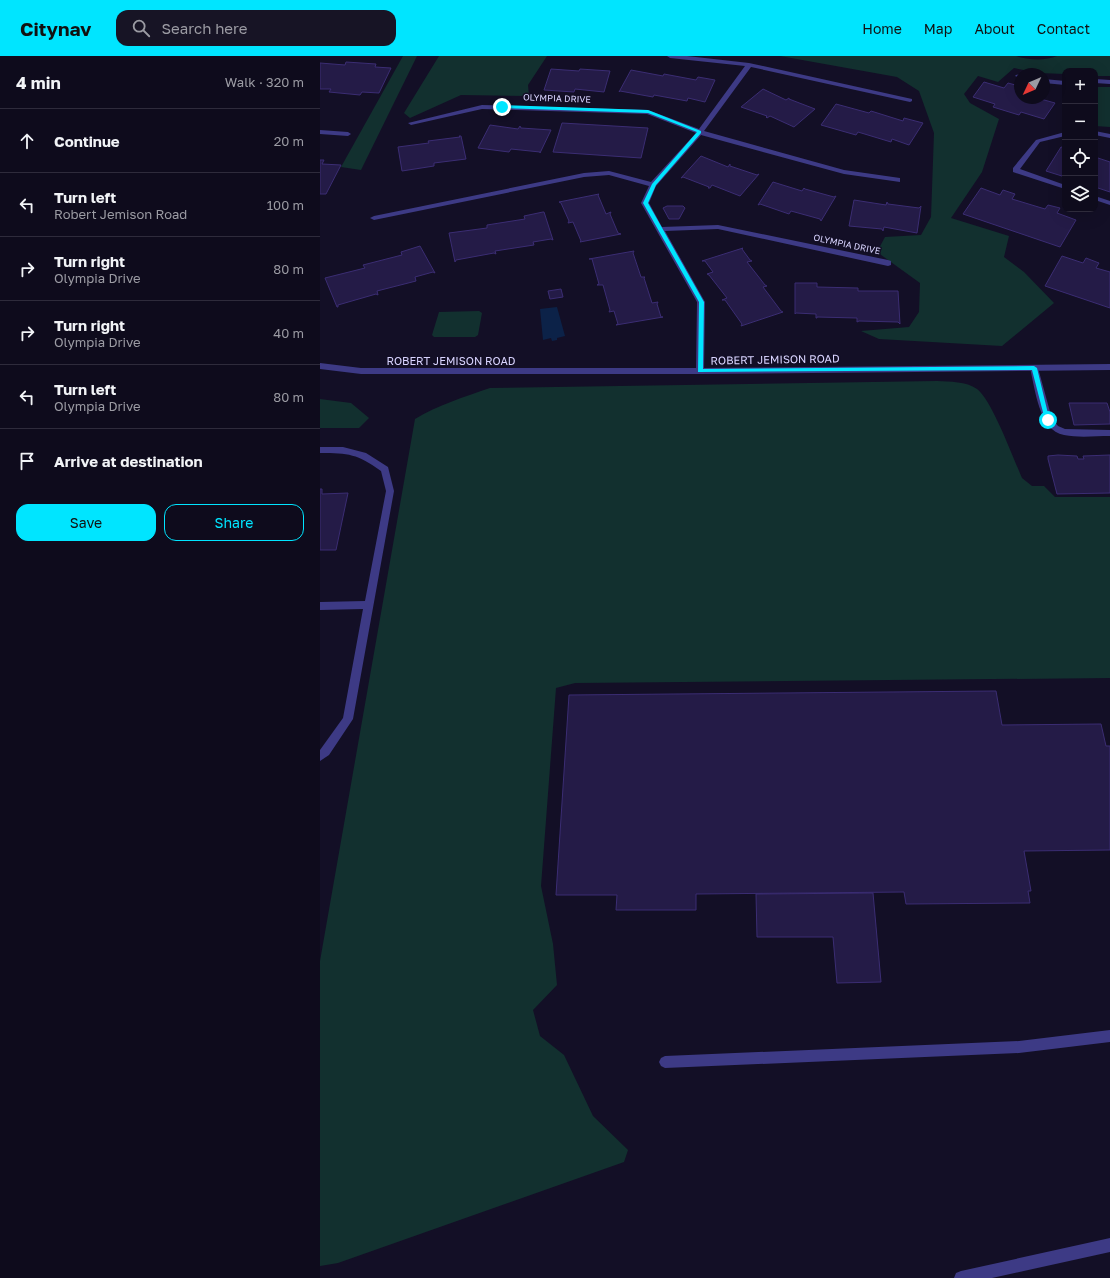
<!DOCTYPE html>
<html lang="en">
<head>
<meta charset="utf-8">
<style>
  :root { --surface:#0e0b1c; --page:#171425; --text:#f1f3f6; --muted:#9b9ba3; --line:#2e2b3b; --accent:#00e5ff }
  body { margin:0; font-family:"Golos Text",sans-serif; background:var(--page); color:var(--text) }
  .controls { position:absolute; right:12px; top:12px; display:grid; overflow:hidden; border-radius:8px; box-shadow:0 4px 16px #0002 }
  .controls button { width:36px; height:36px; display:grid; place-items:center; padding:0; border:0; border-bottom:1px solid var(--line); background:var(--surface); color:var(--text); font:20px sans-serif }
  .compass { position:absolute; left:694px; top:12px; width:36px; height:36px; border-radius:50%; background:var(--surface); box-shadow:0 4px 16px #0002; rotate:226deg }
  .stop { position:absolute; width:12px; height:12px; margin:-9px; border:3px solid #00e5ff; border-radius:50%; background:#fff }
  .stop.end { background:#00e5ff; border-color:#fff; box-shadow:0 1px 4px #0008 }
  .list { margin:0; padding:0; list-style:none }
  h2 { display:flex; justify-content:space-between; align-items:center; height:52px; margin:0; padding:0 16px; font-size:17px }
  h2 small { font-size:13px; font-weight:400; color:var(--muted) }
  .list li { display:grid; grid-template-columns:26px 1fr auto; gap:12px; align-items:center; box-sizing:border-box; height:64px; padding:0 16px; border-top:1px solid var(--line) }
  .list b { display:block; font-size:15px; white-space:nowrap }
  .list p { margin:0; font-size:13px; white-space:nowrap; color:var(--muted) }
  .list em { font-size:13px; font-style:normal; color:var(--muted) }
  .actions { display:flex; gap:8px; padding:12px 16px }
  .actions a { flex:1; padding:9px 0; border:1px solid var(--accent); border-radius:12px; text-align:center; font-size:14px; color:var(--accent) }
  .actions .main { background:var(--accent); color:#111 }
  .icon { flex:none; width:22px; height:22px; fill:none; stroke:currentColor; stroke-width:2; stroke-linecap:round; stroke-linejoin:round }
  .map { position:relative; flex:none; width:790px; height:1222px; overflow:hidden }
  header { display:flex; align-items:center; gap:24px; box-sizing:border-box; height:56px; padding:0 20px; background:var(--accent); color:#111 }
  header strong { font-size:19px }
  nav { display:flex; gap:22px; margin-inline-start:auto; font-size:14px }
  .search { width:280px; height:36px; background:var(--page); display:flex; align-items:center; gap:10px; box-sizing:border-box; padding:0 14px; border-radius:12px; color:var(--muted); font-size:15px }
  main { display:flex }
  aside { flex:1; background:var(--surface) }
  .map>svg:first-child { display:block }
</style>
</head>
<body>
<header>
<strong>Citynav</strong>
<div class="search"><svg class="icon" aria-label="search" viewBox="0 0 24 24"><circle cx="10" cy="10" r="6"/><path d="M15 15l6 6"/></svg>Search here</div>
<nav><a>Home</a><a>Map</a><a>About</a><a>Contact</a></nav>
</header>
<main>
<aside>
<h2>4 min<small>Walk · 320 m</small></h2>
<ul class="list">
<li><svg class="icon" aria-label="ahead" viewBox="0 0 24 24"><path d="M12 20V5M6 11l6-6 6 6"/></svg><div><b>Continue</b></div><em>20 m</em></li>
<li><svg class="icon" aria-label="left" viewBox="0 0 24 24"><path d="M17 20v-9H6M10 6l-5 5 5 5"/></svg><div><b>Turn left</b><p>Robert Jemison Road</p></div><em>100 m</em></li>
<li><svg class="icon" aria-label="right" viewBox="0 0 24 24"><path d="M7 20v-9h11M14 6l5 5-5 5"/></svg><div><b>Turn right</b><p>Olympia Drive</p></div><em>80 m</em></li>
<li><svg class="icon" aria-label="right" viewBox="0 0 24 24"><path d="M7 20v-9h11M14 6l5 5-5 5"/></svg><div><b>Turn right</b><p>Olympia Drive</p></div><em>40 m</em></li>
<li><svg class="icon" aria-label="left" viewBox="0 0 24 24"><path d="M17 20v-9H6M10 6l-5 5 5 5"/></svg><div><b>Turn left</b><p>Olympia Drive</p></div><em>80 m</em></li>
<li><svg class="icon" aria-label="arrive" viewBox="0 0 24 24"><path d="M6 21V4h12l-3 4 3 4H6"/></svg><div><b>Arrive at destination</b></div></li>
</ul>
<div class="actions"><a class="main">Save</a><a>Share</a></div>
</aside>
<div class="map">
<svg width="790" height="1222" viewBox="0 0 790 1222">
  <rect width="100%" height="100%" fill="#130f26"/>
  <g fill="#12302f">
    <polygon points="83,0 97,0 41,114 21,111"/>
    <polygon points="119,0 227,0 208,29 209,40 141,39 90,62 84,57"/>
    <path d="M460,0H696C707,4 726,5 737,0H790V20H775V15H745V18L719,17L694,12L678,26L658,20L644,38L650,47L679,63L662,116L631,162L689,180L684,201L704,216L734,247L682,290L559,283L541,275L589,271L599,256L600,227L557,196L565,181L601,179L611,161L614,77L599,35L577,21Z"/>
    <polygon points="776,31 790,31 790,71 775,70"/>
    <polygon points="159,255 162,257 158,279 155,281 114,281 112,279 119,256"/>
    <path d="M617,325C630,326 646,325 657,333C672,344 693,402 702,422L712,430H724L735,441H790V622L255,627L236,632L221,830L233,888L237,929L213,954L220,980L244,999L273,1060L308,1094L304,1106L18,1207L0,1210V905L95,363C118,349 144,341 170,332Z"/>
    <polygon points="0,343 31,347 49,362 39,372 0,372"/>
  </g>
  <polygon fill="#0c2248" points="237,251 245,280 237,282 237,284 232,285 231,282 223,284 220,253"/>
  <g fill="#241b47" stroke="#3b2d73">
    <polygon points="26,6 56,8 55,11 71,12 59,37 42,36 40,39 9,36 11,33 0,33 0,7 25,9"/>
    <polygon points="231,13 259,15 260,13 290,15 284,36 255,33 254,36 224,34"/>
    <polygon points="311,14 343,20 344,18 376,24 378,21 395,24 385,46 368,42 367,45 334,39 333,41 300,35 299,36"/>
    <polygon points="664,26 684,32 688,27 699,30 695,35 700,37 700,42 717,42 735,47 724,63 701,56 699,59 673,51 675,48 653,41"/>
    <polygon points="443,33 466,44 469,42 469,43 495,53 474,71 450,60 447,62 446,61 447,60 421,51"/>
    <polygon points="516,48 549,57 551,55 583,65 584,62 603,67 589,89 572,83 571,86 538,76 536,79 501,69"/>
    <polygon points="242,67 328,72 321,102 233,96"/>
    <polygon points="170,69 198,73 200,70 201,72 231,74 220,97 220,96 191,93 189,96 158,92"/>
    <polygon points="139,80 141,80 146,103 114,107 114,110 82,115 78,91 109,87 108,85 140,81"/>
    <polygon points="741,91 745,92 745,121 726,115"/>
    <polygon points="381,100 408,111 410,108 410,110 437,119 439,118 420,140 392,129 390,132 388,132 389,131 363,121 361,122"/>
    <polygon points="775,101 790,106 790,136 775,131"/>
    <polygon points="0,104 4,104 2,108 21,109 6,138 0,138"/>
    <polygon points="453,126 482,135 484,132 485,133 514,141 516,140 501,165 500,163 471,155 469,158 440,148 438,149"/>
    <polygon points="661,132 680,139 683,134 695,138 692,143 725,153 728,149 740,152 737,157 756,164 740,191 643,158"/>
    <polygon points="279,138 278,139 286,158 291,156 290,158 298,177 301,178 260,186 261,185 253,166 248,167 249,165 241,147 239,146"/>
    <polygon points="534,144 566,149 567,146 568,148 599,152 601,150 597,177 564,171 563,175 562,173 529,170"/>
    <polygon points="347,150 363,150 365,152 359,163 349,163 343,152"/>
    <polygon points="223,156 224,156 233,184 231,183 213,186 214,189 175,195 176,198 174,197 136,204 135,206 129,177 167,172 167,169 205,163 204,160"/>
    <polygon points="100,190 115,217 113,216 95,221 96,225 57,235 58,239 56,238 18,249 18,251 17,251 5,222 45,212 43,209 82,199 81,196"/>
    <polygon points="423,192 422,193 430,204 432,205 427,206 445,229 447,230 443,231 461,255 463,256 421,270 422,268 405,244 402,244 407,242 389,219 387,218 393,216 385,205 382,205"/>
    <polygon points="314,195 313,197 321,221 325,221 324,222 332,247 338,246 337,248 341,261 343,261 296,269 298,268 294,255 289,256 290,254 283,229 277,229 279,228 272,203 269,203"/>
    <polygon points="742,200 763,207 766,202 779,207 776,212 790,216 790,252 725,230"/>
    <polygon points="475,227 497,227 497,231 538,232 538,235 578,235 580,268 578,266 539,265 537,266 537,262 497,261 497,262 496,262 496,258 476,257 475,258"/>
    <polygon points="241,233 243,241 230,243 228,235"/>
    <polygon points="749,347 787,347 790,356 790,368 754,369"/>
    <polygon points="738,399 757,400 758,403 764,403 763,400 790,399 790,437 737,438 728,403 728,400"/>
    <polygon points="0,433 2,433 2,438 28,437 16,494 0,494"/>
    <polygon points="676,635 682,669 781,668 786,690 790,690 790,794 704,795 711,835 708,835 710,847 586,848 584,836 376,838 376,854 296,854 297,839 236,839 249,639"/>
    <polygon points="553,837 561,926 517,927 513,881 437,881 436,838"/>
  </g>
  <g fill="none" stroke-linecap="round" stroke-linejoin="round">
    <g fill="#3d3a85" fill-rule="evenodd">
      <polygon points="347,0 367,0 429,7 592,43 592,45 590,46 431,11 384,75 524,114 580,122 580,126 524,118 381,79 336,130 329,147 342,171 398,169 568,204 571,205 571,209 568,210 398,173 345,175 385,246 384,315 380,318 376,315 377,246 321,147 329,130 289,119 264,121 54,164 50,162 54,160 264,117 289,115 331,126 376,77 327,58 162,53 91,69 88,67 162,49 328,54 379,73 425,10 350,2"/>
      <polygon points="0,74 28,76 31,78 28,80 0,78"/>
      <path d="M714,309L718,312L732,363L738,370L745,373L790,374V380C775,380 759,382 744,379C719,375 715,332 710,312Z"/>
      <path d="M0,391H23L46,397L68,411L74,435L33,663L9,699L0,705V694L23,662L43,553L0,554V546L45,545L66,435L61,415C37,398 29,397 0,397Z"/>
      <polygon points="790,974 790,986 699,997 345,1012 341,1010 339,1006 341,1002 345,1000 699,985"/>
    </g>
    <g fill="#3d3a85" fill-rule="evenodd">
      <polygon points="700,18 700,22 695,20 696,19"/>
      <polygon points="724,23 745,25 745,29 724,27"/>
      <polygon points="775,23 790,24 790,28 775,27"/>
      <polygon points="775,75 790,78 790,82 775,79"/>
      <polygon points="745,76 745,80 720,86 700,113 745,129 745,133 693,116 693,112 716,84"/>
      <polygon points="775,140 790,145 790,149 775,144"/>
      <polygon points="0,307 41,312 380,312 790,308 790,314 380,318 41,318 0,313"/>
      <polygon points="790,1182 790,1196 672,1222 634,1222 636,1217 641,1215"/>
    </g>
  </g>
  <polygon fill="#00e5ff" points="182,49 328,54 381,75 381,77 336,129 328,147 384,246 383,313 714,310 717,312 730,366 725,364 712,314 378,316 379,246 323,147 332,128 377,76 328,57 181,52"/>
  <g text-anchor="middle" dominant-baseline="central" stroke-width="3" stroke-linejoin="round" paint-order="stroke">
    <g font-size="9" fill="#d9d4ff" stroke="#130f26">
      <text transform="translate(237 42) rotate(2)">OLYMPIA DRIVE</text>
      <text transform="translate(527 188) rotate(12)">OLYMPIA DRIVE</text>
    </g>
    <g font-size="11" fill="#d9d4ff" stroke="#130f26">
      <text transform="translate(455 303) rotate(-1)">ROBERT JEMISON ROAD</text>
      <text x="131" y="304">ROBERT JEMISON ROAD</text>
    </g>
  </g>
</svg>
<div class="controls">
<button>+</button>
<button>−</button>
<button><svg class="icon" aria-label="locate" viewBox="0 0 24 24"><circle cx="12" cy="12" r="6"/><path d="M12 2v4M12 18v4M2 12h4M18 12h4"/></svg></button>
<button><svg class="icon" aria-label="layers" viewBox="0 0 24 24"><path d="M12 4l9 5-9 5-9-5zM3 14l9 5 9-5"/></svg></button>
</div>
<svg class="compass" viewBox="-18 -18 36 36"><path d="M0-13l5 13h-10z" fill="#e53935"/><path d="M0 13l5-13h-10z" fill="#9b9ba3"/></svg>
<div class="stop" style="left:728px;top:364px"></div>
<div class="stop end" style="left:182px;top:51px"></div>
</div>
</main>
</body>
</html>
